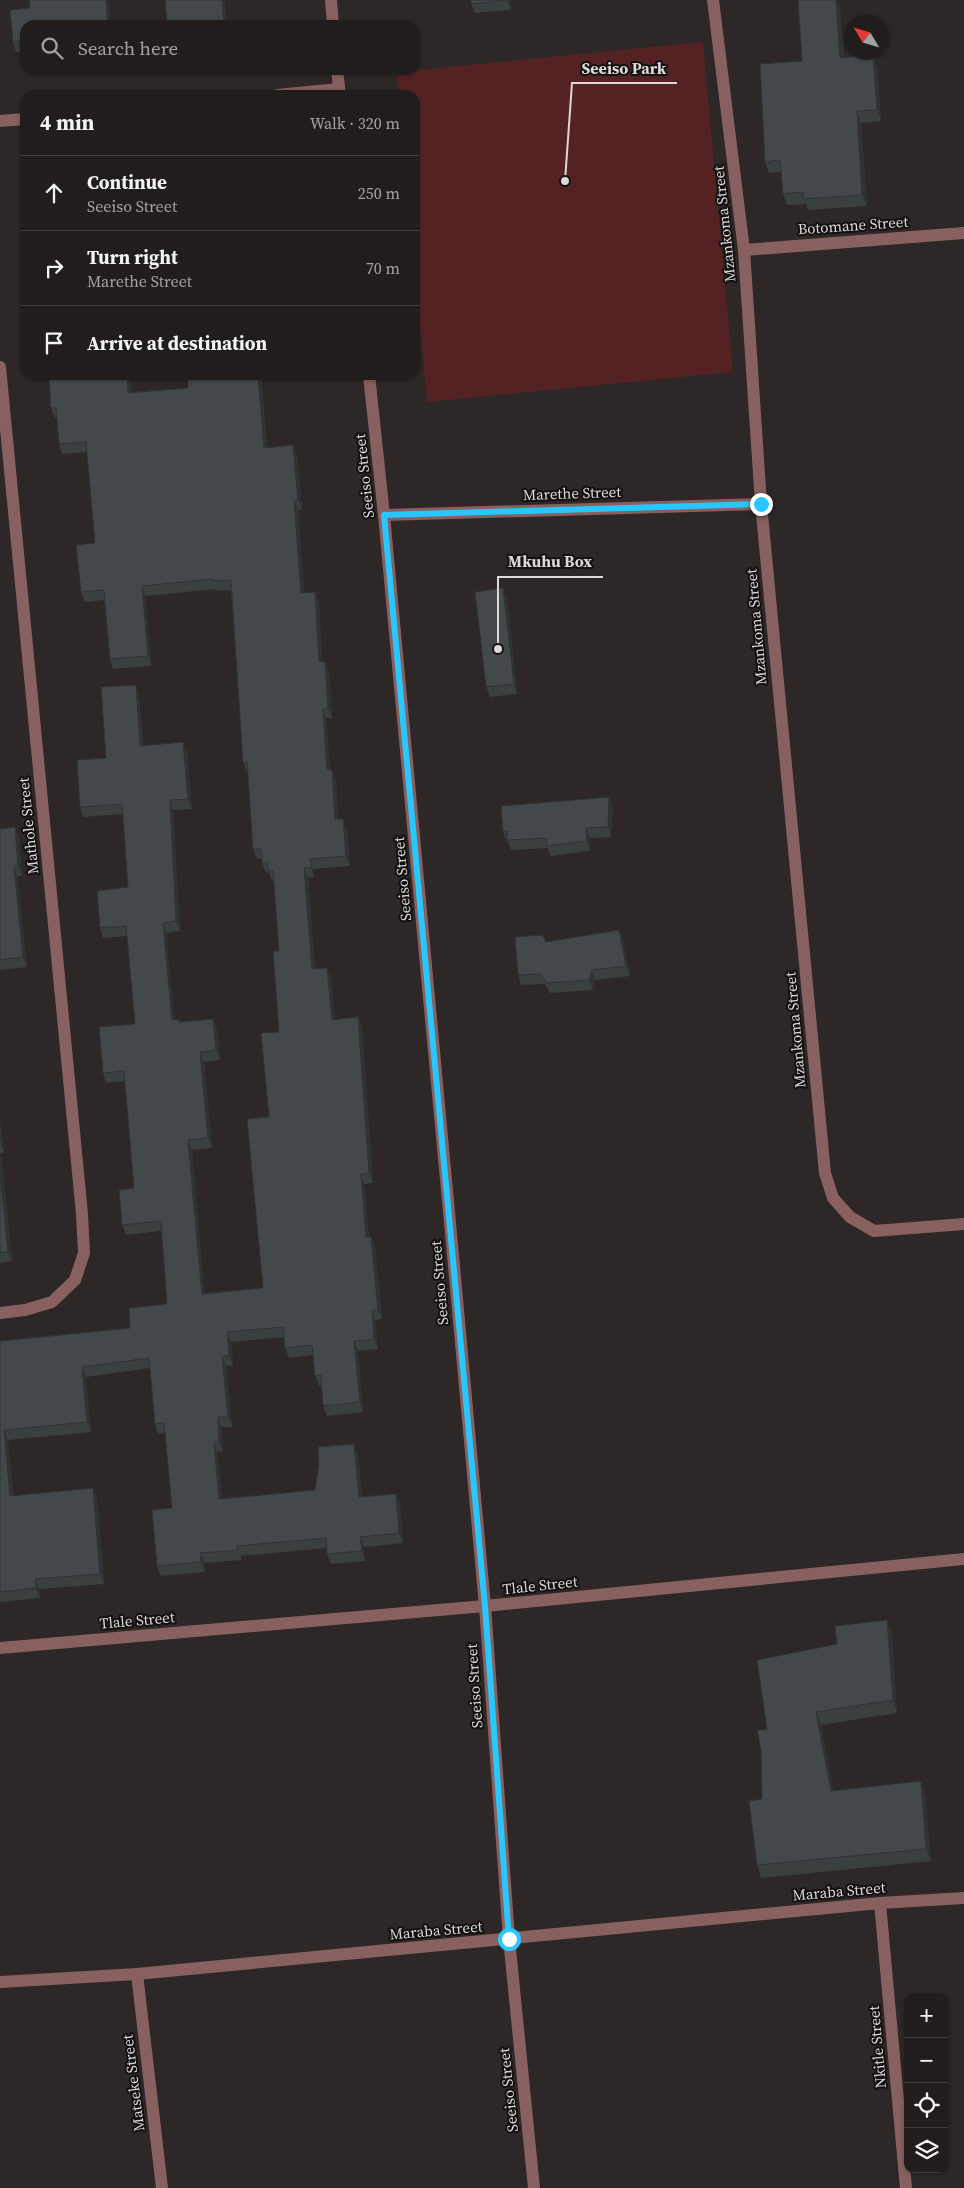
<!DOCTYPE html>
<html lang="en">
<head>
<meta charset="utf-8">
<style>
  :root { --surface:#221d1d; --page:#2e2a2a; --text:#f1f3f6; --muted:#a2a2a4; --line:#3f3b3b }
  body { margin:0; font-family:"Source Serif 4",serif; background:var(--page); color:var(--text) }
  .controls { position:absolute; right:15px; bottom:15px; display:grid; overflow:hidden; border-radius:10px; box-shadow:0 1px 4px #0004 }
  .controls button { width:45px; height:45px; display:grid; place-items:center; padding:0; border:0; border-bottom:1px solid var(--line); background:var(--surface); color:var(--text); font:25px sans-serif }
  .compass { position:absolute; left:844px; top:15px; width:45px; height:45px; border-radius:50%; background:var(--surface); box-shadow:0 1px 4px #0004; rotate:308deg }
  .stop { position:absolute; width:15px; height:15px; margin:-11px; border:4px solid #28c8ff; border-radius:50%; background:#fff }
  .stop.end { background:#28c8ff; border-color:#fff; box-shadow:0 1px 5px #0008 }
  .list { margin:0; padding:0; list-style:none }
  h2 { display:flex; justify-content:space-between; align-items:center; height:65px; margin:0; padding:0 20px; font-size:21px }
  h2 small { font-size:16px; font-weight:400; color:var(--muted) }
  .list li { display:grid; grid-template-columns:32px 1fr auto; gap:15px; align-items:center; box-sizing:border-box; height:75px; padding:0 20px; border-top:1px solid var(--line) }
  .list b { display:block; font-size:19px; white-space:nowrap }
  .list p { margin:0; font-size:16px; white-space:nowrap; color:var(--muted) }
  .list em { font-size:16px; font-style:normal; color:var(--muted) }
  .icon { flex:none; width:28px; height:28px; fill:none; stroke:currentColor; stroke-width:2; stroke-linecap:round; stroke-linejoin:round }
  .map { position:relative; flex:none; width:964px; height:2188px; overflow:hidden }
  .search { position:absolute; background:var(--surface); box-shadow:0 1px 4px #0004; left:20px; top:20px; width:400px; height:55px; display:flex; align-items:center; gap:12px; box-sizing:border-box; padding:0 18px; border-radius:15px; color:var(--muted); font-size:19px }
  .panel { position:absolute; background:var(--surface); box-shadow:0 1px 4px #0004; left:20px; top:90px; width:400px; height:290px; border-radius:15px }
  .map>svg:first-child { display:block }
</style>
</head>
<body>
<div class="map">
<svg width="964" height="2188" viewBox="0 0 964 2188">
  <rect width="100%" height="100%" fill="#2d2727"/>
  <polygon fill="#552224" points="703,42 733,372 427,402 415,268 415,95 399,95 397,72"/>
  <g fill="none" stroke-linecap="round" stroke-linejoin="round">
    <g stroke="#88605f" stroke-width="12">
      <polyline points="331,0 333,25"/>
      <polyline points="713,0 744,250 761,504 825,1173 833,1198 850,1217 874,1231 964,1224"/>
      <polyline points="337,70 340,95"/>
      <polyline points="277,95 339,89"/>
      <polyline points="0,121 25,119"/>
      <polyline points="744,250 964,233"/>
      <polyline points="0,367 82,1214 84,1253 75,1280 52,1302 25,1310 0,1313"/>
      <polyline points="369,375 384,515 453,1255 485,1606 509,1939 534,2188"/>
      <polyline points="384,515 761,504"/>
      <polyline points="0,1648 485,1606 964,1559"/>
      <polyline points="880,1903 906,2188"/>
      <polyline points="137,1974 162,2188"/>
      <polyline points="0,1982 137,1974 880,1903 964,1898"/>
    </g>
  </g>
  <g fill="#3a3f40">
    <polygon points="29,0 108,0 111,25 25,25 25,56 23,56 21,51 16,52 13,42 10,10 30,8"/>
    <polygon points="471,0 510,0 511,10 475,13 471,4"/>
    <polygon points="798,0 837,0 840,8 844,57 873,55 877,67 881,121 861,123 867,206 808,210 806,204 787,205 783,194 781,172 769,173 765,162 802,61"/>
    <polygon points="49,375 130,375 131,392 188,388 188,375 282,375 261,376 267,448 293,445 297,455 302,510 298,510 304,593 319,602 322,661 329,671 332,718 326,718 330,770 336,780 338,819 347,829 350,866 313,869 314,877 308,878 315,969 327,968 331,978 335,1020 358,1017 362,1027 373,1183 364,1184 369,1237 371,1237 375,1247 382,1319 375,1320 378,1349 358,1351 363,1412 327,1416 323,1406 322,1386 319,1386 315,1376 313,1355 289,1358 285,1348 284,1337 231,1342 233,1365 226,1366 232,1427 221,1427 223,1451 217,1452 222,1499 315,1490 358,1454 362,1497 396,1494 400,1504 403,1543 364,1547 365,1561 331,1564 327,1554 327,1548 241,1556 241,1560 204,1563 205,1572 161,1576 157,1566 172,1508 165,1433 158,1434 155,1424 150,1368 86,1377 91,1432 8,1440 13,1496 93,1488 97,1498 104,1584 39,1589 40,1598 0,1602 0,1341 130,1328 167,1304 161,1231 126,1235 122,1225 134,1188 125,1081 106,1083 103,1073 135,1024 127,936 103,938 100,928 128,887 123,814 83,817 80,807 106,758 136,685 139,695 143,745 187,752 192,809 173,810 180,931 166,933 174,1020 179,1019 180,1022 213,1019 217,1029 220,1060 204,1062 212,1148 192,1150 204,1293 263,1288 269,1117 279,1032 279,951 274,881 272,881 269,872 266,873 262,863 262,859 257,859 253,849 248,772 247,772 243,762 231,590 217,591 216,589 145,596 151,666 113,669 110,659 104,600 85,602 81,592 95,543 87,452 62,454 59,444 57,418 55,418 51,408"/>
    <polygon points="507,598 517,694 490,697 486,687"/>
    <polygon points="609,797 613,807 611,837 590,838 590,851 550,856 548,848 511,850 508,841 506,841 503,831"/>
    <polygon points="0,829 19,837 22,876 17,876 27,967 0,970"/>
    <polygon points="623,940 630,976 595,980 593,990 550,993 545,984 521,985 518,975 546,942"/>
    <polygon points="0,1120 4,1153 1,1153 12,1261 0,1263"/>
    <polygon points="887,1620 892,1632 897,1713 821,1725 833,1791 925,1793 931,1861 761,1878 757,1865 762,1799 767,1730 837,1644"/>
  </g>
  <g fill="#2f3334">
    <polygon points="106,0 108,0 111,25 108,25"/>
    <polygon points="222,0 225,0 227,25 224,25"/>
    <polygon points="507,0 510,0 511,10"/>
    <polygon points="836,0 837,0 840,8 845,69 840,58"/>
    <polygon points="873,55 877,67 881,121 877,110"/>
    <polygon points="857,111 861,123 867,206 862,195"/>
    <polygon points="127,375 130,375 132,403 128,393"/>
    <polygon points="258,375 260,375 261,376 267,458 264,448"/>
    <polygon points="293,445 297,455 302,510 298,500"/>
    <polygon points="294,500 298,510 305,603 301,593"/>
    <polygon points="142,586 145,596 151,666 148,656"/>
    <polygon points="503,588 507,598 517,694 514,684"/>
    <polygon points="315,592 319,602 323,672 319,662"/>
    <polygon points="325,661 329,671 332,718 328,708"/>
    <polygon points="136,685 139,695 143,756 140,746"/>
    <polygon points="323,709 326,718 331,780 327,770"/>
    <polygon points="183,742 187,752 192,809 188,799"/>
    <polygon points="332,770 336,780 339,829 335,819"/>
    <polygon points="609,797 613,807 611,837 608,827"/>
    <polygon points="170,800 173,810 180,931 176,921"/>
    <polygon points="343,819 347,829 350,866 346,856"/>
    <polygon points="15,827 19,837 22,876 18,866"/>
    <polygon points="586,828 590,838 590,851 587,841"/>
    <polygon points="310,859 313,869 314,877 311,867"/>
    <polygon points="14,866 17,876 27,967 23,957"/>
    <polygon points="304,868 308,878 316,979 312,969"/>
    <polygon points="163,923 166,933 175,1030 172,1020"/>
    <polygon points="619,930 623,940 630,976 626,966"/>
    <polygon points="327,968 331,978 336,1030 332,1020"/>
    <polygon points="592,970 595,980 593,990 589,980"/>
    <polygon points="358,1017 362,1027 373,1183 369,1173"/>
    <polygon points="213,1019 217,1029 220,1060 216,1050"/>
    <polygon points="200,1052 204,1062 212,1148 208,1138"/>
    <polygon points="0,1120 4,1153 0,1141"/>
    <polygon points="188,1140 192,1150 205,1304 202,1294"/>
    <polygon points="0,1151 1,1153 12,1261 8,1252 0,1170"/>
    <polygon points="361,1174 364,1184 369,1247 366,1237"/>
    <polygon points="371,1237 375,1247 382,1319 378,1309"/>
    <polygon points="372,1310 375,1320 378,1349 374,1339"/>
    <polygon points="227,1332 231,1342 233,1365 229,1356"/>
    <polygon points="354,1341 358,1351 363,1412 360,1402"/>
    <polygon points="222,1356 226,1366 232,1427 228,1417"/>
    <polygon points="82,1367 86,1377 91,1432 87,1422"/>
    <polygon points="218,1417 221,1427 223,1451 219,1441"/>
    <polygon points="4,1430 8,1440 13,1506 10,1496"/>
    <polygon points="214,1442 217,1452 223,1509 219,1499"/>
    <polygon points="354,1444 358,1454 363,1507 359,1497"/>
    <polygon points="93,1488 97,1498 104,1584 100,1574"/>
    <polygon points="396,1494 400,1504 403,1543 399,1533"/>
    <polygon points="360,1537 364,1547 365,1561 362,1551"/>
    <polygon points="200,1553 204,1563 205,1572 201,1562"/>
    <polygon points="35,1579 39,1589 40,1598 36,1588"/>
    <polygon points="887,1620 892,1632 897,1713 893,1700"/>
    <polygon points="816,1712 821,1725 835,1804 831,1791"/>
    <polygon points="921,1781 925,1793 931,1861 926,1849"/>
  </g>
  <g fill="#43494b" stroke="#2f3334">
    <polygon points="29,0 106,0 108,25 25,25 25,46 20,47 19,41 13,42 10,10 30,8"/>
    <polygon points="165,0 222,0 224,25 167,25"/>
    <polygon points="471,0 507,0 471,4"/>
    <polygon points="798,0 836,0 840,58 873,55 877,110 857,111 862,195 804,199 803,192 783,194 780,160 765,162 760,64 802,61"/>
    <polygon points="49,375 127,375 128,393 188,388 188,375 258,375 264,448 293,445 298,500 294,500 301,593 315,592 319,662 325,661 328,708 323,709 327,770 332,770 335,819 343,819 346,856 310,859 311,867 304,868 312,969 327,968 332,1020 358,1017 369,1173 361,1174 366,1237 371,1237 378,1309 372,1310 374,1339 354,1341 360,1402 323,1406 321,1375 315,1376 312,1345 285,1348 283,1327 227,1332 229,1356 222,1356 228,1417 218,1417 219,1441 214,1442 219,1499 315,1490 319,1464 318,1447 354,1444 359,1497 396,1494 399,1533 360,1537 362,1551 327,1554 326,1538 237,1546 238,1550 200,1553 201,1562 157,1566 152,1510 172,1508 164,1423 155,1424 149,1358 82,1367 87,1422 4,1430 10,1496 93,1488 100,1574 35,1579 36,1588 0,1592 0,1341 130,1328 129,1308 167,1304 161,1221 122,1225 119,1190 134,1188 124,1071 103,1073 99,1027 135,1024 126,926 100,928 97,891 128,887 122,804 80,807 77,760 106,758 101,687 136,685 140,746 183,742 188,799 170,800 176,921 163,923 172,1020 179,1019 179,1022 213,1019 216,1050 200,1052 208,1138 188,1140 202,1294 263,1288 247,1119 269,1117 261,1033 279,1032 273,951 279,951 273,871 268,871 268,862 262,863 261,849 253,849 247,762 243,762 231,580 213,581 213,579 142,586 148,656 110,659 104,590 81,592 76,545 95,543 86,442 59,444 56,408 51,408"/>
    <polygon points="503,588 514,684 486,687 475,592"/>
    <polygon points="609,797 608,827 586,828 587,841 547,846 546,838 507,840 507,831 503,831 501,806"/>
    <polygon points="15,827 18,866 14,866 23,957 0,960 0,829"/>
    <polygon points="619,930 626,966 592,970 589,980 546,983 541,974 518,975 515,937 542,935 546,942"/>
    <polygon points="0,1170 8,1252 0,1253"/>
    <polygon points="887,1620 893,1700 816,1712 831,1791 921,1781 926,1849 757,1865 749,1801 762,1799 761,1749 757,1730 767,1730 757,1660 837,1644 835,1626"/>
  </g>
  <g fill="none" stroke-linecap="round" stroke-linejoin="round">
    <polyline stroke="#28c8ff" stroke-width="6" points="509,1939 485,1606 384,515 761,504"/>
  </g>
  <g text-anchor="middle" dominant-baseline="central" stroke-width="4" stroke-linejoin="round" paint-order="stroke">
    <g font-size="15" fill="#dcd8d8" stroke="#131010">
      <text transform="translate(724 224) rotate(-96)">Mzankoma Street</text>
      <text transform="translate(853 225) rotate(-4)">Botomane Street</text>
      <text transform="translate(364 476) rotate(-96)">Seeiso Street</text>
      <text transform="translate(572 493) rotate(-2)">Marethe Street</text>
      <text transform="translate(756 627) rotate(-95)">Mzankoma Street</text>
      <text transform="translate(28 826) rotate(-96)">Mathole Street</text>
      <text transform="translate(402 879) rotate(-95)">Seeiso Street</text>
      <text transform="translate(795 1030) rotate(-95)">Mzankoma Street</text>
      <text transform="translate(439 1283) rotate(-95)">Seeiso Street</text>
      <text transform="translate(540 1585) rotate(-6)">Tlale Street</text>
      <text transform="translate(137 1620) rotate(-5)">Tlale Street</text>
      <text transform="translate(474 1686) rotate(-94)">Seeiso Street</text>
      <text transform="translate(839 1891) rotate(-5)">Maraba Street</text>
      <text transform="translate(436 1930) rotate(-5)">Maraba Street</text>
      <text transform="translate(877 2047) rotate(-95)">Nkitle Street</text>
      <text transform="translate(133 2083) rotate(-97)">Matseke Street</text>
      <text transform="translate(508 2090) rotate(-96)">Seeiso Street</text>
    </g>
  </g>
  <path fill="none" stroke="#dcd8d8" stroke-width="2" d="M565 181L572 83H677M498 649L498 577H603"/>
  <g fill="#dcd8d8" stroke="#131010" stroke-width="2">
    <circle cx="565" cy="181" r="5"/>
    <circle cx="498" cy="649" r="5"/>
  </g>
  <g font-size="16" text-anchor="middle" font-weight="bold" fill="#dcd8d8" stroke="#131010" stroke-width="4" stroke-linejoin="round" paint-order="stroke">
    <text x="624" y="74">Seeiso Park</text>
    <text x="550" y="567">Mkuhu Box</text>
  </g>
</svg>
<div class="controls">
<button>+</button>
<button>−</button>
<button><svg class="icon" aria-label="locate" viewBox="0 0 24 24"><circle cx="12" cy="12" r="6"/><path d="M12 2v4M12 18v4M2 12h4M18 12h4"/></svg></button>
<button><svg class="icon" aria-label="layers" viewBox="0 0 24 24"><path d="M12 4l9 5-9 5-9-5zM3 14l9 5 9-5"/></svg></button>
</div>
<svg class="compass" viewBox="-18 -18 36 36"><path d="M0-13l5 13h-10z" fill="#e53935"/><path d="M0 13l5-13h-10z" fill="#a2a2a4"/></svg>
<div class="stop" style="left:509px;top:1939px"></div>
<div class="stop end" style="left:761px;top:504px"></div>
<div class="search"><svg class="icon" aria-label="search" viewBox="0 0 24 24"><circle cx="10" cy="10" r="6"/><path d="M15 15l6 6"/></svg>Search here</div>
<section class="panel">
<h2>4 min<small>Walk · 320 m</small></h2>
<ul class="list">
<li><svg class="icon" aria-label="ahead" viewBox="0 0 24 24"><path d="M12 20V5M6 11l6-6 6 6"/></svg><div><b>Continue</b><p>Seeiso Street</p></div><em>250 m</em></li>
<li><svg class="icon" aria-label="right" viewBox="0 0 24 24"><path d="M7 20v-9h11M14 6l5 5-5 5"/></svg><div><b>Turn right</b><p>Marethe Street</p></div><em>70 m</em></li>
<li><svg class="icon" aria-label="arrive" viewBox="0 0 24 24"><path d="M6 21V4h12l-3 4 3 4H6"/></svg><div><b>Arrive at destination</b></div></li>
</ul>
</section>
</div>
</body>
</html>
